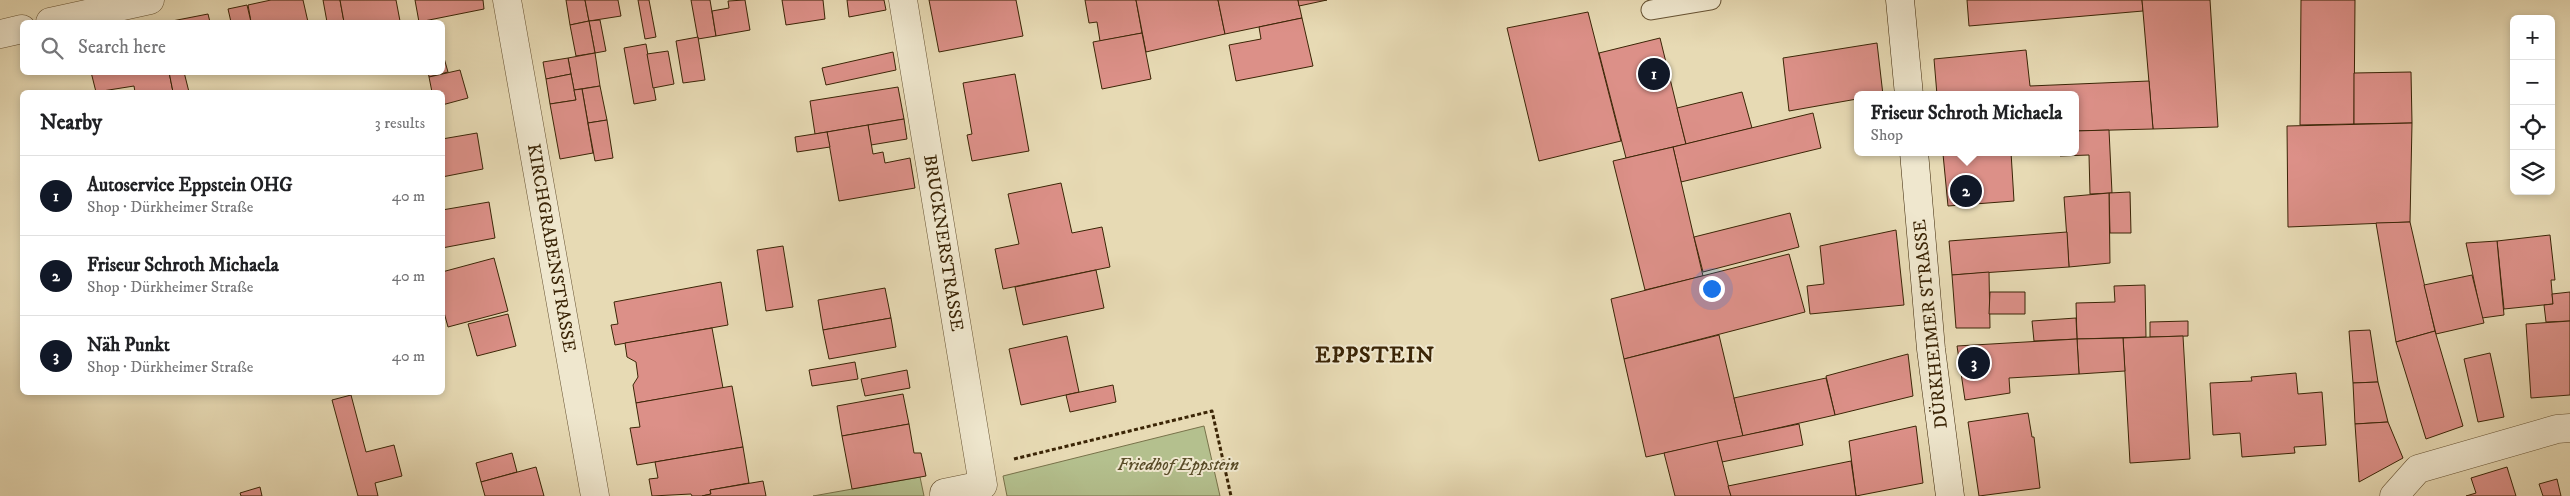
<!DOCTYPE html>
<html lang="en">
<head>
<meta charset="utf-8">
<style>
  :root { --surface:#fff; --page:#f2f2f2; --text:#202124; --muted:#757577; --line:#e0e0e0; --accent:#111827 }
  body { margin:0; font-family:"IM FELL DW Pica",serif; background:var(--page); color:var(--text) }
  .controls { position:absolute; right:15px; top:15px; display:grid; overflow:hidden; border-radius:8px; box-shadow:0 2px 8px #0003 }
  .controls button { width:45px; height:45px; display:grid; place-items:center; padding:0; border:0; border-bottom:1px solid var(--line); background:var(--surface); color:var(--text); font:25px sans-serif }
  .you { position:absolute; left:1711px; top:288px; width:18px; height:18px; margin:-12px; border:4px solid #fff; border-radius:50%; background:#1a73e8; box-shadow:0 0 0 8px #1a73e833 }
  .badge { display:grid; place-items:center; width:32px; height:32px; border-radius:50%; background:var(--accent); color:#fff; font-size:16px; font-weight:700 }
  .pin { position:absolute; translate:-50% -50%; border:2px solid #fff; box-shadow:0 1px 5px #0006 }
  .popup { position:absolute; left:1854px; top:91px; width:225px; height:65px; box-sizing:border-box; display:grid; place-content:center; border-radius:8px; background:var(--surface); filter:drop-shadow(0 1px 4px #0005); font-size:16px; white-space:nowrap; color:var(--muted) }
  .popup b { font-size:19px; color:var(--text) }
  .popup::after { content:''; position:absolute; left:50%; top:100%; margin-left:-10px; border:10px solid transparent; border-top-color:var(--surface) }
  .list { margin:0; padding:0; list-style:none }
  h2 { display:flex; justify-content:space-between; align-items:center; height:65px; margin:0; padding:0 20px; font-size:21px }
  h2 small { font-size:16px; font-weight:400; color:var(--muted) }
  .list li { display:grid; grid-template-columns:32px 1fr auto; gap:15px; align-items:center; box-sizing:border-box; height:80px; padding:0 20px; border-top:1px solid var(--line) }
  .list b { display:block; font-size:19px; white-space:nowrap }
  .list p { margin:0; font-size:16px; white-space:nowrap; color:var(--muted) }
  .list em { font-size:16px; font-style:normal; color:var(--muted) }
  .icon { flex:none; width:28px; height:28px; fill:none; stroke:currentColor; stroke-width:2; stroke-linecap:round; stroke-linejoin:round }
  .map { position:relative; flex:none; width:2570px; height:496px; overflow:hidden }
  .search { position:absolute; background:var(--surface); box-shadow:0 2px 8px #0003; left:20px; top:20px; width:425px; height:55px; display:flex; align-items:center; gap:12px; box-sizing:border-box; padding:0 18px; border-radius:8px; color:var(--muted); font-size:19px }
  .panel { position:absolute; background:var(--surface); box-shadow:0 2px 8px #0003; left:20px; top:90px; width:425px; height:305px; border-radius:8px }
  .map>svg:first-child { display:block }
</style>
</head>
<body>
<div class="map">
<svg width="2570" height="496" viewBox="0 0 2570 496">
  <rect width="100%" height="100%" fill="#e7dab4"/>
  <filter id="stains"><feTurbulence type="fractalNoise" baseFrequency=".004" numOctaves="4"/><feColorMatrix values="0 0 0 0 .2 0 0 0 0 .09 0 0 0 0 .02 0 0 0 .5 -.17"/></filter>
  <radialGradient id="worn" r=".72"><stop offset=".6" stop-color="#630" stop-opacity="0"/><stop offset="1" stop-color="#630" stop-opacity=".3"/></radialGradient>
  <g fill="#b4c08e" stroke="#78724a">
    <polygon points="1204,426 1220,496 1007,496 1003,476"/>
    <polygon points="920,477 924,496 813,496"/>
  </g>
  <g fill="#dc9088" stroke="#3b2506">
    <polygon points="271,0 303,0 308,22 251,22 248,5"/>
    <polygon points="323,0 340,0 344,22 327,22"/>
    <polygon points="340,0 396,0 400,21 344,22"/>
    <polygon points="415,0 483,0 484,9 419,22"/>
    <polygon points="566,0 585,0 589,21 570,25"/>
    <polygon points="585,0 618,0 621,16 589,21"/>
    <polygon points="638,0 649,0 656,37 645,39"/>
    <polygon points="691,0 710,0 716,36 698,39"/>
    <polygon points="745,0 750,30 716,36 712,11 729,8 728,1"/>
    <polygon points="782,0 823,0 825,19 786,25"/>
    <polygon points="847,0 884,0 886,10 849,17"/>
    <polygon points="929,0 1016,0 1023,36 939,52"/>
    <polygon points="1085,0 1136,0 1142,33 1100,41 1097,22 1089,23"/>
    <polygon points="1136,0 1218,0 1225,34 1146,52"/>
    <polygon points="1218,0 1298,0 1302,18 1225,34"/>
    <polygon points="1298,0 1327,0 1299,6"/>
    <polygon points="1967,0 2142,0 2143,11 1969,26"/>
    <polygon points="2142,0 2210,0 2218,127 2153,129"/>
    <polygon points="2301,0 2355,0 2354,124 2300,125"/>
    <polygon points="247,5 251,22 231,22 228,9"/>
    <polygon points="1588,12 1621,141 1539,161 1507,28"/>
    <polygon points="208,14 210,22 167,22"/>
    <polygon points="1302,18 1313,66 1236,81 1229,45 1261,39 1259,27"/>
    <polygon points="600,20 606,51 595,53 589,21"/>
    <polygon points="589,21 595,53 576,56 570,25"/>
    <polygon points="1142,33 1151,79 1102,89 1093,42"/>
    <polygon points="698,37 705,80 683,83 676,41"/>
    <polygon points="1660,38 1686,144 1626,158 1599,53"/>
    <polygon points="1877,43 1883,95 1857,95 1857,99 1789,111 1783,58"/>
    <polygon points="646,44 656,100 634,104 624,48"/>
    <polygon points="2026,50 2030,86 2149,81 2153,129 2075,131 2075,95 1937,95 1934,59"/>
    <polygon points="442,51 448,72 429,77 428,72 442,72"/>
    <polygon points="668,51 674,84 653,88 647,54"/>
    <polygon points="893,52 896,70 826,85 822,68"/>
    <polygon points="595,53 600,86 574,90 568,58"/>
    <polygon points="568,58 571,74 546,79 543,62"/>
    <polygon points="460,70 468,98 442,105 442,92 432,92 429,77"/>
    <polygon points="91,72 169,72 173,92 135,92 134,86 96,92"/>
    <polygon points="169,72 184,72 189,92 173,92"/>
    <polygon points="2411,72 2412,123 2354,124 2354,73"/>
    <polygon points="571,74 576,100 550,104 546,79"/>
    <polygon points="1015,74 1029,151 972,161 967,135 972,134 963,83"/>
    <polygon points="600,86 607,120 588,123 582,89"/>
    <polygon points="898,87 904,119 815,134 810,101"/>
    <polygon points="582,89 593,153 560,159 550,104 576,100 574,90"/>
    <polygon points="1742,92 1752,128 1686,144 1677,108"/>
    <polygon points="1813,113 1821,148 1681,182 1673,147"/>
    <polygon points="904,119 907,139 871,145 868,125"/>
    <polygon points="607,120 613,158 595,161 588,123"/>
    <polygon points="2412,123 2410,222 2288,227 2287,126"/>
    <polygon points="868,125 873,154 883,152 885,163 910,158 915,188 839,201 827,132"/>
    <polygon points="2109,130 2112,193 2090,194 2089,155 2060,156 2060,152 2075,152 2075,131"/>
    <polygon points="827,132 830,147 797,152 795,137"/>
    <polygon points="477,133 483,169 442,177 442,139"/>
    <polygon points="1673,147 1703,276 1645,290 1613,161"/>
    <polygon points="1968,152 2011,152 2014,201 1948,206 1943,154"/>
    <polygon points="1061,183 1072,233 1102,227 1110,267 1003,289 995,249 1019,244 1008,194"/>
    <polygon points="2130,192 2131,233 2110,233 2109,193"/>
    <polygon points="2109,193 2110,263 2069,267 2064,197"/>
    <polygon points="489,202 495,238 442,248 442,210"/>
    <polygon points="1790,213 1799,247 1703,272 1694,237"/>
    <polygon points="2410,222 2435,331 2396,342 2376,223"/>
    <polygon points="1896,230 1904,305 1810,314 1807,286 1824,284 1820,246"/>
    <polygon points="2067,232 2069,267 1952,275 1949,241"/>
    <polygon points="2550,235 2555,280 2551,280 2553,304 2504,309 2497,241"/>
    <polygon points="2497,241 2504,315 2482,318 2466,243"/>
    <polygon points="783,246 793,307 766,311 757,250"/>
    <polygon points="1789,254 1805,312 1624,359 1611,299"/>
    <polygon points="494,258 508,311 448,327 442,305 442,272"/>
    <polygon points="1096,270 1104,308 1023,325 1015,287"/>
    <polygon points="1989,272 1990,328 1956,328 1952,275"/>
    <polygon points="2472,275 2484,323 2436,334 2424,285"/>
    <polygon points="721,282 728,325 615,345 611,325 618,324 614,302"/>
    <polygon points="2145,285 2146,337 2077,339 2076,303 2115,302 2114,286"/>
    <polygon points="885,288 891,318 823,330 818,300"/>
    <polygon points="1990,292 2025,292 2025,314 1989,314"/>
    <polygon points="2570,292 2570,321 2546,322 2544,305 2553,304 2552,294"/>
    <polygon points="508,314 516,346 477,356 468,324"/>
    <polygon points="891,318 896,347 829,359 823,330"/>
    <polygon points="2076,318 2077,339 2034,341 2032,321"/>
    <polygon points="2188,321 2188,336 2150,337 2150,322"/>
    <polygon points="2570,321 2570,395 2531,398 2526,324"/>
    <polygon points="712,328 723,388 636,403 633,385 638,377 636,362 627,357 625,343"/>
    <polygon points="2370,330 2378,382 2353,383 2349,331"/>
    <polygon points="2435,331 2463,426 2426,439 2396,342"/>
    <polygon points="1719,335 1743,436 1646,457 1624,359"/>
    <polygon points="1067,336 1079,392 1021,405 1009,349"/>
    <polygon points="2183,336 2190,459 2130,463 2123,338"/>
    <polygon points="2123,338 2125,371 2079,374 2077,339"/>
    <polygon points="2077,339 2079,374 2009,378 2010,393 1965,400 1957,346"/>
    <polygon points="2490,353 2504,417 2478,422 2464,359"/>
    <polygon points="1908,354 1913,396 1835,415 1826,376"/>
    <polygon points="855,362 858,379 812,386 809,370"/>
    <polygon points="907,370 910,388 865,396 861,379"/>
    <polygon points="2296,373 2298,394 2322,392 2326,445 2294,447 2295,453 2242,457 2240,433 2213,435 2210,383 2252,381 2251,377"/>
    <polygon points="1826,378 1835,415 1743,436 1734,398"/>
    <polygon points="2378,382 2388,422 2355,424 2353,383"/>
    <polygon points="1113,385 1116,402 1070,412 1066,395"/>
    <polygon points="732,386 743,447 637,465 630,428 640,427 636,403"/>
    <polygon points="903,394 909,424 842,436 837,406"/>
    <polygon points="351,395 366,452 394,445 402,476 375,483 378,496 358,496 332,400"/>
    <polygon points="2028,413 2032,437 2034,437 2040,488 1979,496 1968,422"/>
    <polygon points="2388,422 2403,458 2359,482 2355,424"/>
    <polygon points="909,424 914,453 921,453 926,476 852,489 842,436"/>
    <polygon points="1799,424 1803,445 1722,462 1717,441"/>
    <polygon points="1916,426 1923,483 1856,496 1849,441"/>
    <polygon points="1717,441 1731,496 1675,496 1664,453"/>
    <polygon points="743,447 749,483 710,490 711,494 702,496 692,496 691,494 652,496 649,479 658,478 655,462"/>
    <polygon points="512,453 517,472 481,482 476,463"/>
    <polygon points="1851,461 1856,496 1731,496 1728,486"/>
    <polygon points="536,467 544,496 485,496 481,482"/>
    <polygon points="2507,467 2516,496 2466,496 2476,493 2471,478"/>
    <polygon points="2557,479 2561,496 2543,496 2539,484"/>
    <polygon points="763,481 766,496 702,496 711,494 710,490"/>
    <polygon points="260,487 262,496 241,496 240,493"/>
  </g>
  <g fill="none" stroke-linecap="round" stroke-linejoin="round">
    <g stroke="#665232" stroke-width="21">
      <polyline id="lane" points="1651,10 1711,0"/>
    </g>
    <g stroke="#665232" stroke-width="29">
      <g id="street">
        <polyline points="507,0 595,496"/>
        <polyline points="903,0 983,485 944,493 944,496"/>
        <polyline points="50,22 150,0"/>
        <polyline points="0,34 22,29"/>
        <polyline points="2394,496 2418,469 2557,429 2570,428"/>
      </g>
    </g>
    <g stroke="#3b2506" stroke-width="29">
      <g id="secondary">
        <polyline points="1900,0 1909,95"/>
        <polyline points="1914,152 1931,349 1950,496"/>
      </g>
    </g>
    <polyline stroke="#3b2506" stroke-width="3" stroke-dasharray="4 2.5" stroke-linecap="butt" points="1014,459 1212,411 1231,496"/>
    <use href="#lane" stroke="#efe7ce" stroke-width="19"/>
    <use href="#street" stroke="#efe7ce" stroke-width="28"/>
    <use href="#secondary" stroke="#efe7ce" stroke-width="28"/>
  </g>
  <g text-anchor="middle" dominant-baseline="central" stroke-width="4" stroke-linejoin="round" paint-order="stroke">
    <g font-size="18" fill="#3b2506" stroke="#efe7ce">
      <text transform="translate(943 243) rotate(81)">BRUCKNERSTRASSE</text>
      <text transform="translate(551 248) rotate(80)">KIRCHGRABENSTRASSE</text>
      <text transform="translate(1931 324) rotate(-96)">DÜRKHEIMER STRASSE</text>
    </g>
    <g font-size="18" font-style="italic" fill="#594c28" stroke="#efe7ce">
      <text x="1178" y="465">Friedhof Eppstein</text>
    </g>
    <g font-size="22" font-weight="bold" letter-spacing="1" fill="#3b2506" stroke="#efe7ce">
      <text x="1375" y="355">EPPSTEIN</text>
    </g>
  </g>
  <rect width="100%" height="100%" filter="url(#stains)"/>
  <rect width="100%" height="100%" fill="url(#worn)"/>
</svg>
<div class="controls">
<button>+</button>
<button>−</button>
<button><svg class="icon" aria-label="locate" viewBox="0 0 24 24"><circle cx="12" cy="12" r="6"/><path d="M12 2v4M12 18v4M2 12h4M18 12h4"/></svg></button>
<button><svg class="icon" aria-label="layers" viewBox="0 0 24 24"><path d="M12 4l9 5-9 5-9-5zM3 14l9 5 9-5"/></svg></button>
</div>
<div class="you"></div>
<div class="pin badge" style="left:1654px;top:74px">1</div>
<div class="pin badge" style="left:1966px;top:191px">2</div>
<div class="popup"><b>Friseur Schroth Michaela</b>Shop</div>
<div class="pin badge" style="left:1974px;top:363px">3</div>
<div class="search"><svg class="icon" aria-label="search" viewBox="0 0 24 24"><circle cx="10" cy="10" r="6"/><path d="M15 15l6 6"/></svg>Search here</div>
<section class="panel">
<h2>Nearby<small>3 results</small></h2>
<ul class="list">
<li><span class="badge">1</span><div><b>Autoservice Eppstein OHG</b><p>Shop · Dürkheimer Straße</p></div><em>40 m</em></li>
<li><span class="badge">2</span><div><b>Friseur Schroth Michaela</b><p>Shop · Dürkheimer Straße</p></div><em>40 m</em></li>
<li><span class="badge">3</span><div><b>Näh Punkt</b><p>Shop · Dürkheimer Straße</p></div><em>40 m</em></li>
</ul>
</section>
</div>
</body>
</html>
